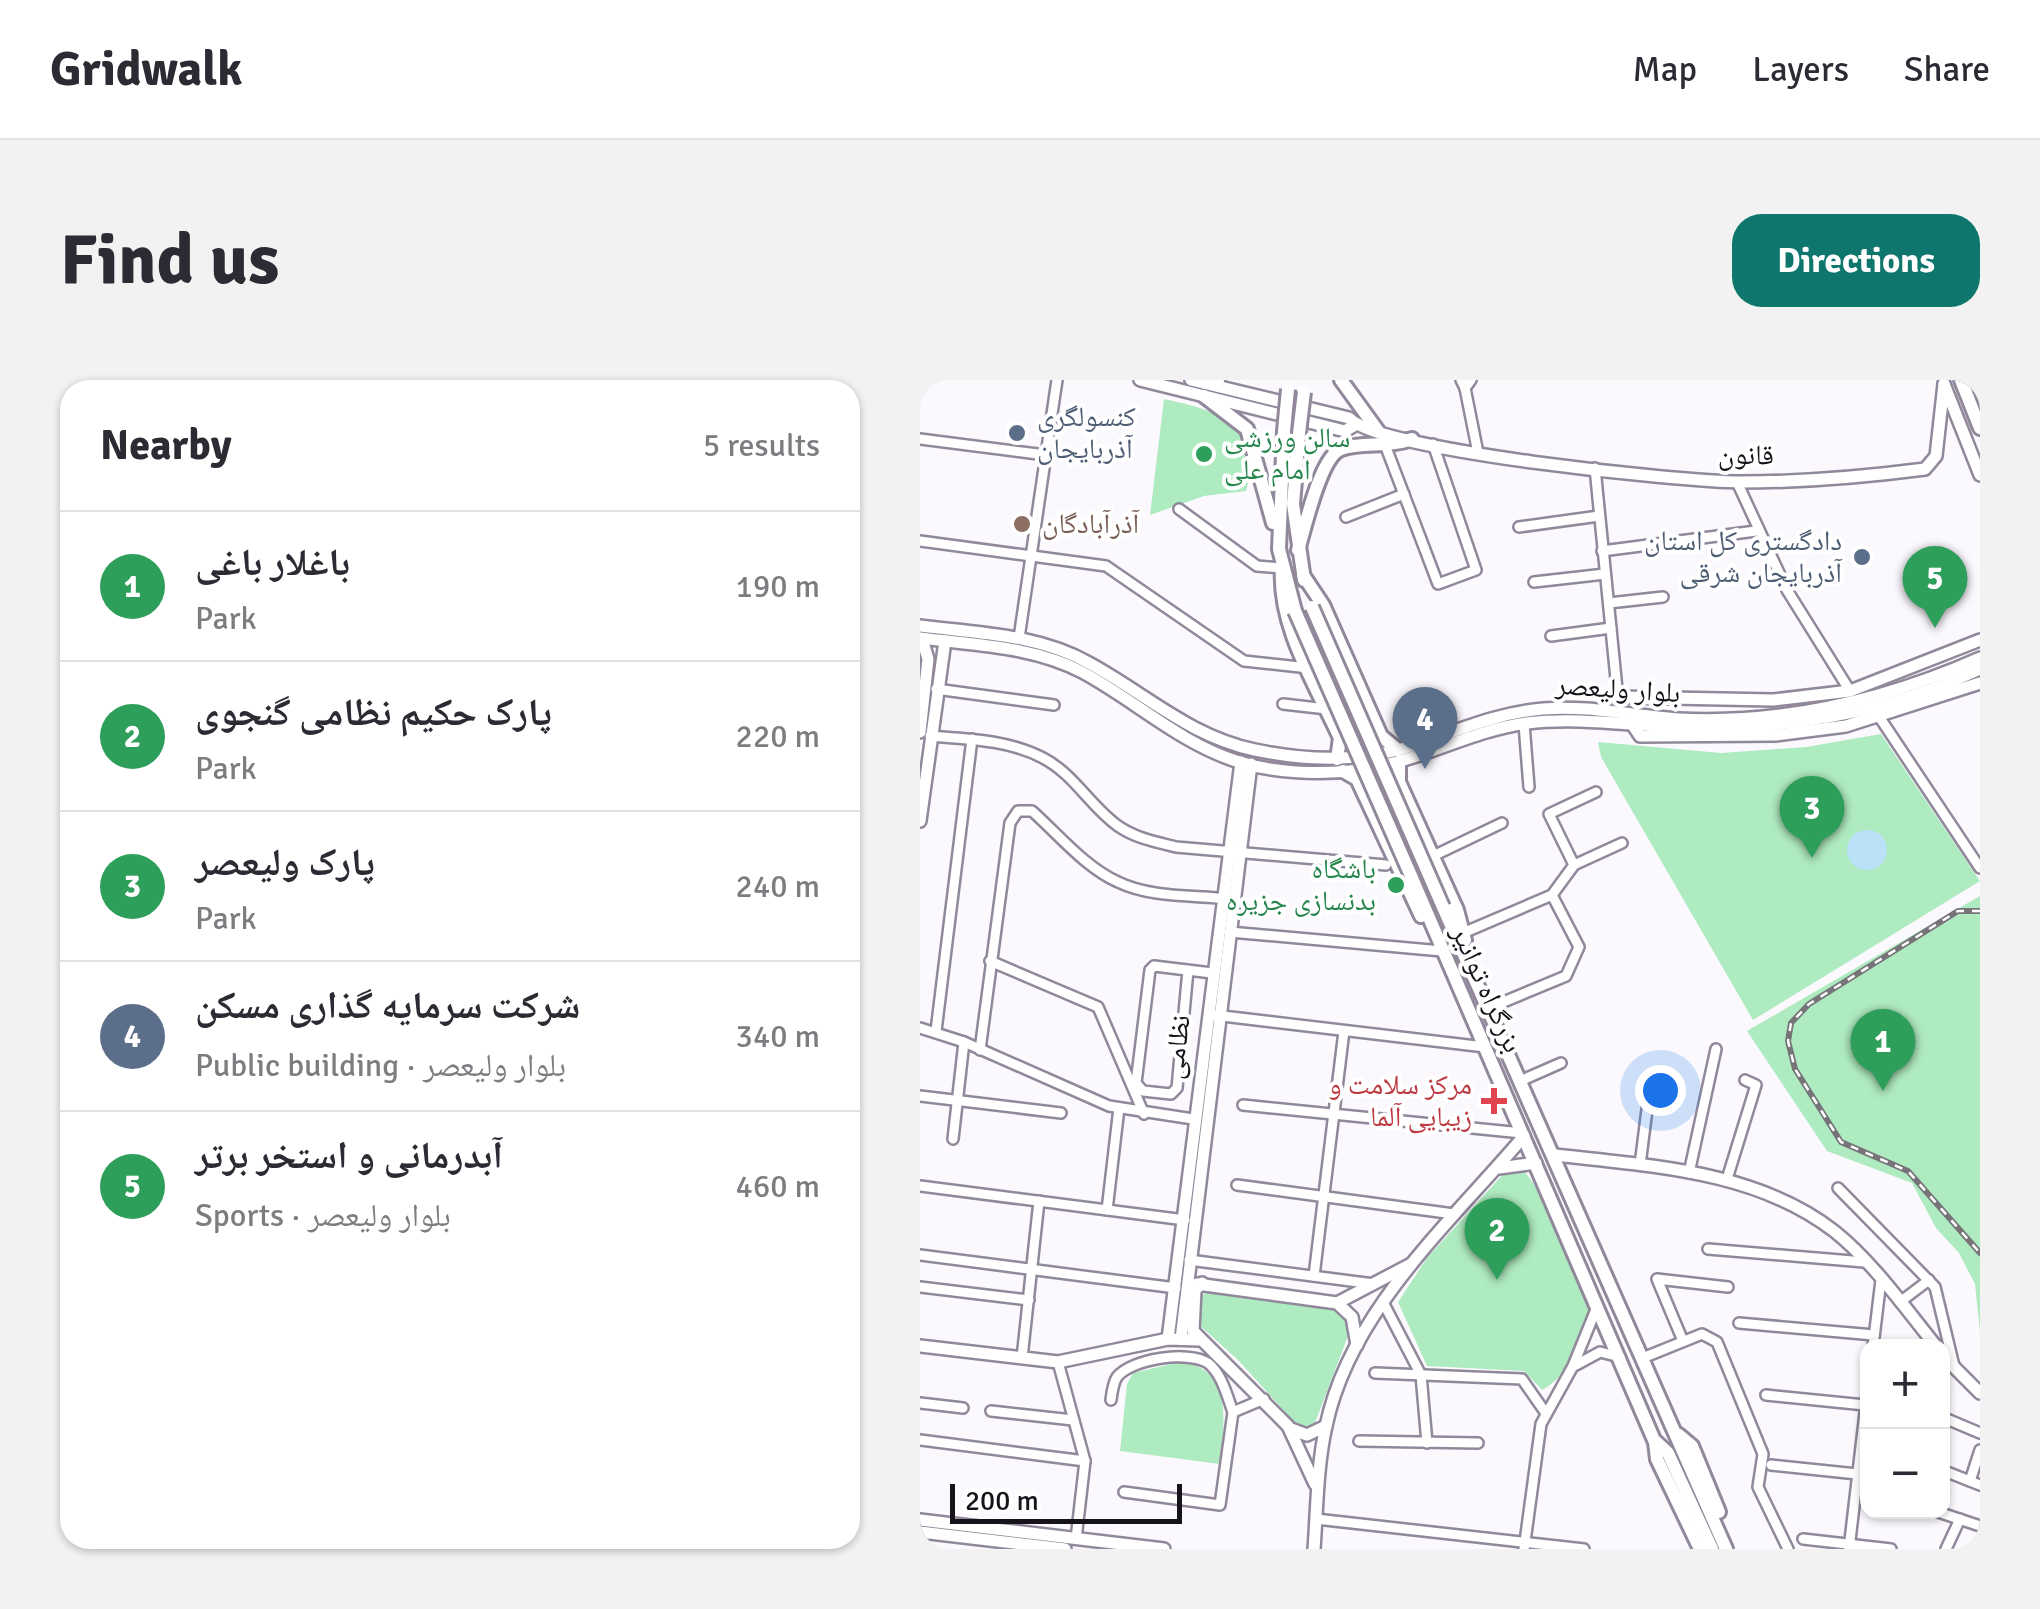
<!DOCTYPE html>
<html lang="en">
<head>
<meta charset="utf-8">
<style>
  :root { --surface:#fff; --page:#f2f2f3; --text:#2b2b33; --muted:#7c7c81; --line:#e1e1e2; --accent:#0f766e }
  body { margin:0; font-family:Signika,"Noto Naskh Arabic",sans-serif; background:var(--page); color:var(--text) }
  .controls { position:absolute; right:30px; bottom:30px; display:grid; overflow:hidden; border-radius:20px; box-shadow:0 2px 8px #0004 }
  .controls button { width:90px; height:90px; display:grid; place-items:center; padding:0; border:0; border-bottom:2px solid var(--line); background:var(--surface); color:var(--text); font:50px sans-serif }
  .scale { position:absolute; left:30px; bottom:25px; width:232px; box-sizing:border-box; padding-left:10px; border:5px solid #16131a; border-top:0; font-size:28px; line-height:35px; white-space:nowrap; color:#16131a; -webkit-text-stroke:8px #fff; paint-order:stroke }
  .you { position:absolute; left:740px; top:710px; width:35px; height:35px; margin:-25px; border:8px solid #fff; border-radius:50%; background:#1a73e8; box-shadow:0 0 0 15px #1a73e833 }
  .badge { display:grid; place-items:center; width:65px; height:65px; border-radius:50%; background:var(--accent); color:#fff; font-size:32px; font-weight:700 }
  .pin { position:absolute; translate:-50% -82px; filter:drop-shadow(0 2px 5px #0008) }
  .pin::after { content:''; position:absolute; top:52px; width:35px; height:30px; background:inherit; clip-path:polygon(0 0,100% 0,50% 100%) }
  .list { margin:0; padding:0; list-style:none }
  h2 { display:flex; justify-content:space-between; align-items:center; height:130px; margin:0; padding:0 40px; font-size:42px }
  h2 small { font-size:32px; font-weight:400; color:var(--muted) }
  .list li { display:grid; grid-template-columns:65px 1fr auto; gap:30px; align-items:center; box-sizing:border-box; height:150px; padding:0 40px; border-top:2px solid var(--line) }
  .list b { display:block; font-size:38px; white-space:nowrap }
  .list p { margin:0; font-size:32px; white-space:nowrap; color:var(--muted) }
  .list em { font-size:32px; font-style:normal; color:var(--muted) }
  .map { position:relative; flex:none; width:1060px; height:1169px; overflow:hidden; border-radius:30px }
  header { display:flex; align-items:center; gap:60px; box-sizing:border-box; height:140px; padding:0 50px; background:var(--surface); border-bottom:2px solid var(--line) }
  header strong { font-size:48px }
  nav { display:flex; gap:55px; margin-inline-start:auto; font-size:35px }
  .intro { display:flex; align-items:center; justify-content:space-between; box-sizing:border-box; height:240px; padding:0 60px }
  h1 { margin:0; font-size:70px }
  .button { padding:25px 45px; border-radius:30px; background:var(--accent); color:#fff; font-size:35px; font-weight:700 }
  main { display:flex; gap:60px; padding:0 60px }
  aside { flex:1; background:var(--surface); border-radius:30px; box-shadow:0 2px 8px #0004 }
  .map>svg:first-child { display:block }
</style>
</head>
<body>
<header>
<strong>Gridwalk</strong>
<nav><a>Map</a><a>Layers</a><a>Share</a></nav>
</header>
<div class="intro"><h1>Find us</h1><a class="button">Directions</a></div>
<main>
<aside>
<h2>Nearby<small>5 results</small></h2>
<ul class="list">
<li><span class="badge" style="background:#2e9e5b">1</span><div><b>باغلار باغی</b><p>Park</p></div><em>190 m</em></li>
<li><span class="badge" style="background:#2e9e5b">2</span><div><b>پارک حکیم نظامی گنجوی</b><p>Park</p></div><em>220 m</em></li>
<li><span class="badge" style="background:#2e9e5b">3</span><div><b>پارک ولیعصر</b><p>Park</p></div><em>240 m</em></li>
<li><span class="badge" style="background:#5c6f8a">4</span><div><b>شرکت سرمایه گذاری مسکن</b><p>Public building · بلوار ولیعصر</p></div><em>340 m</em></li>
<li><span class="badge" style="background:#2e9e5b">5</span><div><b>آبدرمانی و استخر برتر</b><p>Sports · بلوار ولیعصر</p></div><em>460 m</em></li>
</ul>
</aside>
<div class="map">
<svg width="1060" height="1169" viewBox="0 0 1060 1169">
  <rect width="100%" height="100%" fill="#fbf9fd"/>
  <g fill="#afebc0">
    <path d="M244,19C296,30 347,44 326,111L284,116L230,135Z"/>
    <polygon points="961,354 1060,501 833,640 681,377 678,362 801,373 886,367"/>
    <polygon points="1060,516 1060,952 1055,904 1039,873 1016,848 992,803 907,771 827,651"/>
    <path d="M600,787C618,801 669,902 672,926C675,952 645,999 622,1010L604,991L507,986L478,922L507,878L586,791Z"/>
    <polygon points="287,912 417,928 426,936 428,956 393,1048 376,1044 318,980 276,942 280,917"/>
    <path d="M260,982C313,987 305,1044 300,1084L200,1071L207,1004L213,993Z"/>
  </g>
  <circle fill="#bbe1f9" cx="947" cy="470" r="20"/>
  <g fill="none" stroke-linecap="round" stroke-linejoin="round">
    <g stroke="#91889b" stroke-width="14">
      <g id="minor">
        <polyline points="541,0 545,8 551,0"/>
        <polyline points="545,8 558,73"/>
        <polyline points="0,59 126,75"/>
        <polyline points="464,62 518,204 556,190 513,64"/>
        <polyline points="675,88 698,319"/>
        <polyline points="817,102 867,210 930,311"/>
        <polyline points="259,129 337,186 362,188"/>
        <polyline points="426,137 484,114"/>
        <polyline points="599,147 679,136"/>
        <polyline points="0,161 186,186 324,281 389,288"/>
        <polyline points="682,171 836,151"/>
        <polyline points="614,202 685,194"/>
        <polyline points="689,223 743,217"/>
        <polyline points="631,256 691,248"/>
        <polyline points="99,258 137,0"/>
        <polyline points="16,309 134,325"/>
        <polyline points="363,324 407,329"/>
        <polyline points="956,332 1060,488"/>
        <polyline points="604,344 609,407"/>
        <path d="M10,356C48,359 89,360 123,378C154,394 170,426 198,446C215,458 236,462 256,467L466,485"/>
        <polyline points="513,476 582,443"/>
        <polyline points="654,485 629,434 676,412"/>
        <polyline points="310,552 522,571"/>
        <polyline points="543,553 632,515 654,485 702,463"/>
        <polyline points="70,581 178,627 224,734"/>
        <polyline points="268,590 257,708 251,714 223,711 216,703 230,590 234,586 292,593"/>
        <polyline points="569,628 646,596 659,567 632,515"/>
        <polyline points="294,635 565,667"/>
        <polyline points="0,648 44,662 189,726 273,739"/>
        <polyline points="16,651 52,359"/>
        <path d="M60,670L90,443L98,431H112C139,455 166,488 198,502C231,518 273,515 309,519"/>
        <polyline points="600,701 641,683"/>
        <polyline points="0,716 141,733"/>
        <polyline points="323,725 602,753"/>
        <polyline points="33,759 44,662"/>
        <polyline points="720,785 731,698"/>
        <polyline points="769,793 796,669"/>
        <polyline points="807,799 836,705 825,700"/>
        <polyline points="317,805 534,834"/>
        <polyline points="0,806 265,840"/>
        <polyline points="918,808 1015,907 1034,986"/>
        <polyline points="187,830 199,728"/>
        <polyline points="788,869 944,882"/>
        <polyline points="0,875 256,908"/>
        <polyline points="269,880 454,904"/>
        <polyline points="394,896 424,651"/>
        <polyline points="0,907 109,920"/>
        <polyline points="980,922 1009,900"/>
        <polyline points="464,924 501,995 507,1063"/>
        <polyline points="819,943 954,955"/>
        <polyline points="763,961 737,899 808,907"/>
        <polyline points="953,966 961,900"/>
        <polyline points="725,977 782,954 797,962 843,1074 838,1107 868,1169"/>
        <polyline points="102,978 119,821"/>
        <polyline points="138,982 165,1081 156,1159"/>
        <polyline points="656,985 680,972 700,977"/>
        <polyline points="455,993 602,999 625,1032"/>
        <polyline points="846,1015 945,1025"/>
        <path d="M191,1020C192,1012 193,1003 197,997C211,979 268,970 288,983C302,994 307,1016 313,1032L344,1019"/>
        <polyline points="0,1023 43,1028"/>
        <polyline points="71,1031 153,1040"/>
        <polyline points="1022,1037 1060,1053"/>
        <polyline points="0,1060 165,1081"/>
        <polyline points="439,1061 558,1063"/>
        <polyline points="851,1085 937,1094"/>
        <polyline points="1022,1090 1060,1105"/>
        <polyline points="1050,1101 1060,1070"/>
        <polyline points="204,1112 300,1125 313,1032"/>
        <polyline points="1018,1132 1060,1146"/>
        <polyline points="396,1139 664,1169"/>
        <polyline points="883,1159 971,1169"/>
        <polyline points="604,1169 621,1044 653,986 677,927"/>
        <polyline points="929,1169 948,1007"/>
        <polyline points="1026,1169 1040,1139"/>
      </g>
    </g>
    <g stroke="#91889b" stroke-width="16">
      <g id="major">
        <polyline points="220,0 425,51 435,45"/>
        <path d="M271,0L429,38C458,71 764,102 821,102C883,102 943,97 1005,89L1016,76L1024,4"/>
        <polyline points="1059,0 1060,2"/>
        <polyline points="1024,4 1060,95"/>
        <path d="M0,246C57,253 118,254 169,283C226,314 269,356 335,370C382,380 431,382 478,370C526,356 572,333 623,329C668,325 714,336 759,339C863,344 965,320 1060,278"/>
        <path d="M0,258C54,265 113,266 162,292C216,321 259,363 319,382C366,396 430,396 477,382C520,370 562,349 607,343C658,337 707,345 758,347C863,351 964,334 1060,289"/>
        <polyline points="698,317 853,320 930,311 1060,260"/>
        <polyline points="712,344 720,356 856,355 926,346 1060,303"/>
        <polyline points="0,352 8,279 2,259"/>
        <polyline points="0,441 25,261"/>
        <path d="M635,775C730,786 835,790 914,851C953,882 985,928 1016,966"/>
        <polyline points="579,788 616,783"/>
        <polyline points="282,903 275,910 273,951 368,1046 395,1104"/>
        <polyline points="277,904 417,923 432,937 437,965"/>
        <polyline points="417,923 491,884"/>
        <polyline points="248,959 321,382"/>
        <polyline points="261,959 331,384"/>
        <polyline points="0,966 138,982 248,959 279,960"/>
        <polyline points="1022,975 1060,1013"/>
        <polyline points="371,1049 387,1055 406,1046"/>
        <polyline points="0,1140 244,1169"/>
        <polyline points="0,1152 145,1169"/>
        <path d="M394,1169C397,1128 397,1086 406,1046C430,931 531,842 604,756"/>
      </g>
    </g>
    <g stroke="#91889b" stroke-width="18">
      <g id="highway">
        <polyline points="421,0 458,51"/>
        <polyline points="1041,0 1060,48"/>
        <polyline points="285,3 298,0"/>
        <polyline points="284,16 327,49 353,143"/>
        <polyline points="364,51 359,169 375,231"/>
        <polyline points="379,53 373,124 384,200"/>
        <path d="M378,170C385,148 400,77 421,69C442,61 467,68 492,59"/>
        <path d="M362,188C358,247 396,305 420,358L417,379"/>
        <polyline points="383,195 403,225 461,356 478,370"/>
        <polyline points="479,382 479,402 537,530 545,560"/>
        <polyline points="423,391 437,399 501,536"/>
        <polyline points="492,498 734,1060 748,1073 792,1169"/>
        <polyline points="523,527 806,1169"/>
        <polyline points="759,1055 772,1066 799,1132"/>
        <polyline points="735,1062 737,1079 780,1169"/>
      </g>
    </g>
    <use href="#minor" stroke="#fff" stroke-width="9"/>
    <use href="#major" stroke="#fff" stroke-width="11"/>
    <use href="#highway" stroke="#fff" stroke-width="12"/>
    <g stroke="#767379" stroke-width="6">
      <polyline id="rail" points="1060,531 1038,531 889,624 871,643 868,661 875,689 921,762 988,791 1060,873"/>
    </g>
    <use href="#rail" stroke="#fff" stroke-width="2.5" stroke-dasharray="8" stroke-linecap="butt"/>
    <g stroke="#91889b" stroke-width="18" stroke-linecap="butt">
      <g id="highway-bridge">
        <polyline points="364,51 368,9"/>
        <polyline points="379,53 384,12"/>
        <polyline points="392,227 523,527"/>
        <polyline points="375,231 492,498"/>
      </g>
    </g>
    <use href="#highway-bridge" stroke="#fff" stroke-width="12"/>
  </g>
  <g fill="#5c6f8a" stroke="#fff" stroke-width="4">
    <circle cx="97" cy="53" r="10"/>
    <circle cx="942" cy="177" r="10"/>
  </g>
  <g fill="#2e9e5b" stroke="#fff" stroke-width="4">
    <circle cx="284" cy="74" r="10"/>
    <circle cx="476" cy="505" r="10"/>
  </g>
  <circle fill="#8d6e63" stroke="#fff" stroke-width="4" cx="102" cy="144" r="10"/>
  <path fill="#e0444e" stroke="#fff" stroke-width="4" d="M569 706h10v10h10v10h-10v10h-10v-10h-10v-10h10z"/>
  <g text-anchor="middle" dominant-baseline="central" stroke-width="8" stroke-linejoin="round" paint-order="stroke">
    <g font-size="28" fill="#4e5e75" stroke="#fff" text-anchor="start">
      <text x="117" y="37">کنسولگری<tspan x="117" dy="32">آذربایجان</tspan></text>
      <text x="922" y="161" text-anchor="end">دادگستری کل استان<tspan x="922" dy="32">آذربایجان شرقی</tspan></text>
    </g>
    <g font-size="28" fill="#27864d" stroke="#fff" text-anchor="start">
      <text x="304" y="58">سالن ورزشی<tspan x="304" dy="32">امام علی</tspan></text>
      <text x="456" y="489" text-anchor="end">باشگاه<tspan x="456" dy="32">بدنسازی جزیره</tspan></text>
    </g>
    <g font-size="28" fill="#16131a" stroke="#fff">
      <text transform="translate(826 75) rotate(1)">قانون</text>
      <text transform="translate(698 309) rotate(4)">بلوار ولیعصر</text>
      <text transform="translate(567 609) rotate(66)">بزرگراه توانیر</text>
      <text transform="translate(257 667) rotate(-83)">نظامی</text>
    </g>
    <g font-size="28" fill="#785e54" stroke="#fff" text-anchor="start">
      <text x="122" y="144">آذرآبادگان</text>
    </g>
    <g font-size="28" fill="#be3a42" stroke="#fff" text-anchor="end">
      <text x="552" y="705">مرکز سلامت و<tspan x="552" dy="32">زیبایی آلما</tspan></text>
    </g>
  </g>
</svg>
<div class="controls">
<button>+</button>
<button>−</button>
</div>
<div class="scale">200 m</div>
<div class="you"></div>
<div class="pin badge" style="left:963px;top:711px;background:#2e9e5b">1</div>
<div class="pin badge" style="left:577px;top:900px;background:#2e9e5b">2</div>
<div class="pin badge" style="left:892px;top:478px;background:#2e9e5b">3</div>
<div class="pin badge" style="left:505px;top:389px;background:#5c6f8a">4</div>
<div class="pin badge" style="left:1015px;top:248px;background:#2e9e5b">5</div>
</div>
</main>
</body>
</html>
